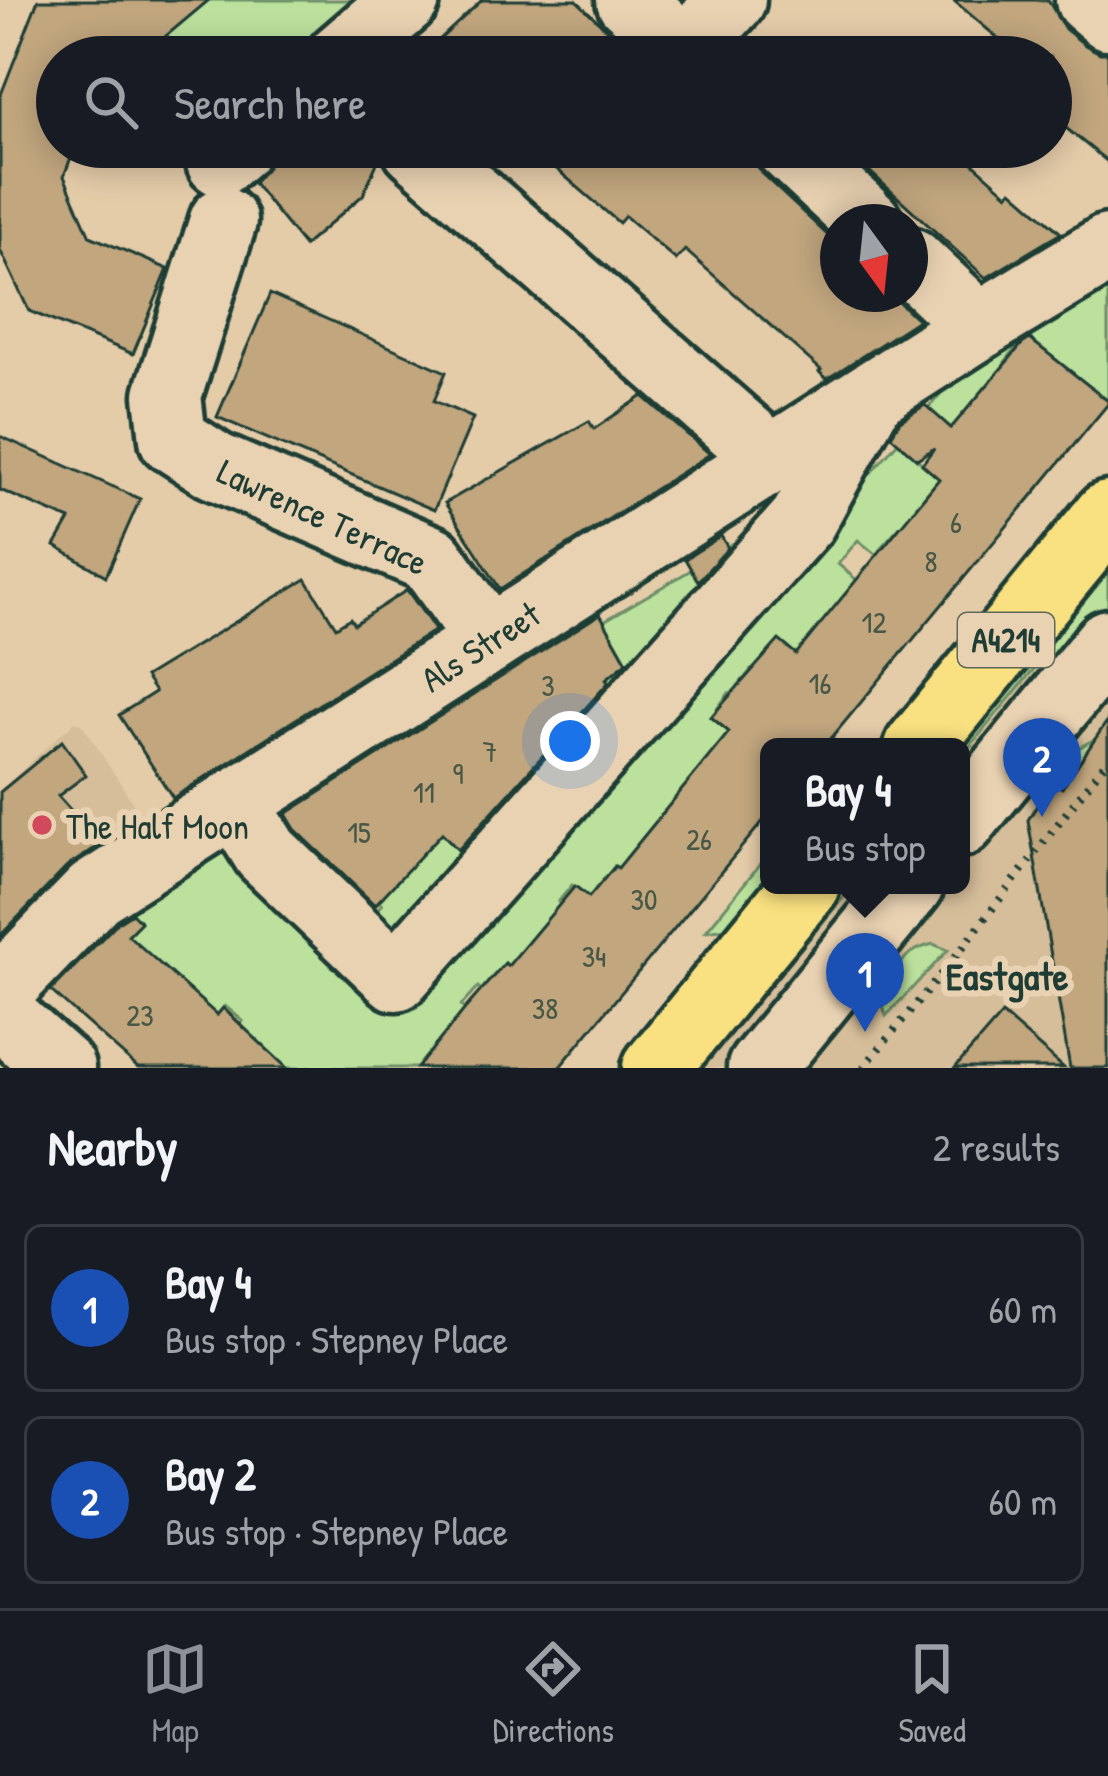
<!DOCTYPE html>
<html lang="en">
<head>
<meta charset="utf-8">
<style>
  :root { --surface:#171b24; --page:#242831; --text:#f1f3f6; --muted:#9ea1a6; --line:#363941; --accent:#8c9099 }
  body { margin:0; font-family:"Patrick Hand",sans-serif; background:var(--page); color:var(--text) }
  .compass { position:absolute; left:820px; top:204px; width:108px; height:108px; border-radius:50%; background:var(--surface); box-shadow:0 6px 30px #0003; rotate:165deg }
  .you { position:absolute; left:570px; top:741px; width:42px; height:42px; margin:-30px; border:9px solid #fff; border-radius:50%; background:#1a73e8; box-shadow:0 0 0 18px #1a73e833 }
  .badge { display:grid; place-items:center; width:78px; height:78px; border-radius:50%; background:var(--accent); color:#fff; font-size:39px; font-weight:700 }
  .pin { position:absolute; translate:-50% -99px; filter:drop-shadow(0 3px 6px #0008) }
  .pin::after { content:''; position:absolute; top:63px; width:42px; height:36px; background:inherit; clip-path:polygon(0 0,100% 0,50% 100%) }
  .popup { position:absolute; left:760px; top:738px; width:210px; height:156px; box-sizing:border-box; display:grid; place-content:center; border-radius:18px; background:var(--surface); filter:drop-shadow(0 3px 9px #0005); font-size:39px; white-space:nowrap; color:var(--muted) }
  .popup b { font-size:45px; color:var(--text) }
  .popup::after { content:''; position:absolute; left:50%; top:100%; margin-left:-24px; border:24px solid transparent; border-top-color:var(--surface) }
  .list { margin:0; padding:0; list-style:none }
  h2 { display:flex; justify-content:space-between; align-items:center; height:156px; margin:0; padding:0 48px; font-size:51px }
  h2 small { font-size:39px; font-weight:400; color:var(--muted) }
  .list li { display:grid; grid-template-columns:78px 1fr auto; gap:36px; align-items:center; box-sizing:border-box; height:168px; margin:0 24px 24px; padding:0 24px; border:3px solid var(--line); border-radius:18px }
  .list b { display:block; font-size:45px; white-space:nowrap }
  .list p { margin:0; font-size:39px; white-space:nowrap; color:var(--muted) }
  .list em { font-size:39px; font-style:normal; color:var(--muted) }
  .icon { flex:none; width:66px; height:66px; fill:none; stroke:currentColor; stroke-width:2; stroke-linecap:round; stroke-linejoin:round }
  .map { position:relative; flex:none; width:1108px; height:1068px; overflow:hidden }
  .search { position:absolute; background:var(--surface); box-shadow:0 6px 30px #0003; left:36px; right:36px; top:36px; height:132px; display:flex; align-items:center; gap:30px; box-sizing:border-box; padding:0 42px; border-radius:66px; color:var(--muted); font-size:45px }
  .sheet { height:540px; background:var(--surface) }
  nav { display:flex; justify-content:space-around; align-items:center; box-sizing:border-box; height:168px; border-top:3px solid var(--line); background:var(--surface); font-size:33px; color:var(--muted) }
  nav a { display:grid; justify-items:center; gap:6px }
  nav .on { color:var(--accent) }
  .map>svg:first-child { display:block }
</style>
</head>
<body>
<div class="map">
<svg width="1108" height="1068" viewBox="0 0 1108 1068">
  <rect width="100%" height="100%" fill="#e5cca9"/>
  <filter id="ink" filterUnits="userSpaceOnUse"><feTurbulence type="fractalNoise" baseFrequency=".00833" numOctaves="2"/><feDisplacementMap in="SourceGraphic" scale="24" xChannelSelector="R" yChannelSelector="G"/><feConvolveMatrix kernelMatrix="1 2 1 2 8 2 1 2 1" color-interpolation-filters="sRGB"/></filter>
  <g filter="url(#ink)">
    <g fill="#d6be9a">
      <polygon points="1108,556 1108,1068 688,1068 838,885 961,885 961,747"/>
      <polygon points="75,721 82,724 150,829 44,895 0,936 0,790"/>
    </g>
    <g fill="#bbe19d" stroke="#6d8f68" stroke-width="3">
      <polygon points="191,0 377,0 313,57 148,57 106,24"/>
      <polygon points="1108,271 1108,401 1025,336 1005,362 1040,389 1044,480 1039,488 998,536 935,484 914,509 947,538 933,553 900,526 882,546 916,575 910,582 858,540 838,564 883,603 828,664 751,670 738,686 772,727 729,693 711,717 757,755 723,797 695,774 627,857 653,879 644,889 615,867 615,919 572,885 558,902 602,938 547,998 505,963 488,982 530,1018 523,1026 478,987 461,1006 504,1047 457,1021 423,1061 431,1068 284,1068 285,1066 249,1033 235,1032 243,1021 225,1006 186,1048 211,1011 171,974 142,1004 100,966 140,922 121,903 218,836 402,1002 898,442 927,468 958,434 928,408 983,345"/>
      <polygon points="785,515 787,518 620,703 606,679 628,663 604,621 691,570 705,590 740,568 727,547"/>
      <polygon points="1108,556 1108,608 1102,620 1061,673 1043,658 961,757 961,747 951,747"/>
      <polygon points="580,694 603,723 399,954 367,920 382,904 334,861 415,805 460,851 470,840 431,797 448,788 488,824 500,810 468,777 483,768 518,803 529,790 501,755 514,747 540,777 556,763 536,732"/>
      <path d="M1095,739L1069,792L1052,781C1055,758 1076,749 1095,739Z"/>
      <polygon points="769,853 769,884 734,927 706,931"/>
      <polygon points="838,885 854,885 701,1068 688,1068"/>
      <path d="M933,944L948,950L886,1016L882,1001L901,976C896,956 918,948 933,944Z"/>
    </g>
    <g fill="#c1a67e" stroke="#1f3d34" stroke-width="3">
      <polygon points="38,0 209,0 141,57 57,57 57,147 75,147 64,176 90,236 168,269 133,354 29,311 0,250 0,97"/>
      <polygon points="482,0 576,0 635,57 421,57"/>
      <polygon points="953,0 1048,0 1065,29 1085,45 1100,53 1108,53 1108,162 1051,116 1051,57 1020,57"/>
      <polygon points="273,147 380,147 380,156 363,195 304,246 253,183 272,160"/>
      <polygon points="531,147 752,147 753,159 762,174 838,245 838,294 890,294 918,320 827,379 819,372 821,370 685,250 676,260 625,216 619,223"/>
      <polygon points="843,147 955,147 1008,194 1012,190 1061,233 986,278"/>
      <polygon points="270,294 446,372 434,401 473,418 434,510 217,417"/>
      <polygon points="1030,339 1108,401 1108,404 824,747 769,747 769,814 559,1068 417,1068 464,1010 505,963 508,966 575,886 589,897 615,866 618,868 729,732 711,717 779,640 796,654 939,479 922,464 934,448 917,459 891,436 900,421 925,405 951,428 1022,344"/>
      <polygon points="643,396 710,454 500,589 445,503 589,421 594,429"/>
      <polygon points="0,436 140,499 106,576 55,546 70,520 0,490"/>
      <polygon points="721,536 728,548 698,581 685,559"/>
      <polygon points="306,579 336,627 350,618 354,624 407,590 435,630 173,798 119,715 155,692 145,677"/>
      <polygon points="600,614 627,662 606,679 608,683 458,850 442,833 375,905 295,829 286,814"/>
      <polygon points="1108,720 1108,1068 1070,1068 1028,820 1052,781 1062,788"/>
      <polygon points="62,741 86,775 58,796 101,844 67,867 0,936 0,792"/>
      <polygon points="132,913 141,922 128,935 217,1015 223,1008 287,1068 138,1068 51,991 118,922"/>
      <polygon points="1002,1014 1064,1068 955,1068"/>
    </g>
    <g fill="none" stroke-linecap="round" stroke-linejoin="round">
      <g stroke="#1f3d34" stroke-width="75">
        <g id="minor">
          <polyline points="630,0 692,57"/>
          <polyline points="1089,0 1108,16"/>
          <polyline points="685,51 732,0"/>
          <polyline points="340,57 406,0"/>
          <polyline points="416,147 772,459"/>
          <polyline points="788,147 868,222"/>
          <polyline points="220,162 237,147"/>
          <polyline points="223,221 168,395 173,439 215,466 431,559 489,640"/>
          <polyline points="910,261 979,326"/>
          <polyline points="235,803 266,853 396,977 803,520 868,401"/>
          <polyline points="961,823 1108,643"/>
          <polyline points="0,990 94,893 979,326 1108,248"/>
          <polyline points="0,1014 61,1068"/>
          <polyline points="761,1068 910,885"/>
        </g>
      </g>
      <g stroke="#1f3d34" stroke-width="75">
        <g id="major">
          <polyline points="918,747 1108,515"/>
          <polyline points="656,1068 806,885"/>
        </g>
      </g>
      <polyline stroke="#1f3d34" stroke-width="8" stroke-dasharray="3 9" stroke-linecap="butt" points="863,1068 952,961 1108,759"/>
      <use href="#minor" stroke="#e9d2b2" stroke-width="66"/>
      <use href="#major" stroke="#f9e181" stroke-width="66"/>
    </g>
  </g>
  <circle fill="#d1495b" stroke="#e9d2b2" stroke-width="4.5" cx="42" cy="825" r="12"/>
  <g text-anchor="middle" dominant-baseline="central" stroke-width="12" stroke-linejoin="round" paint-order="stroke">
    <g font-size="30" fill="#485746">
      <text x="956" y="522">6</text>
      <text x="931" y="561">8</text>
      <text x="874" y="622">12</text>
      <text x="820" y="683">16</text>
      <text x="548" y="685">3</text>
      <text x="490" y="751">7</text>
      <text x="458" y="773">9</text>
      <text x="424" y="792">11</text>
      <text x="359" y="832">15</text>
      <text x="699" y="839">26</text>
      <text x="644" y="899">30</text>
      <text x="594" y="956">34</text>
      <text x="545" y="1008">38</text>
      <text x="140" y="1015">23</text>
    </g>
    <rect fill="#e9d2b2" stroke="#5c6a5a" stroke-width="3" x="958" y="613" width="96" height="54" rx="9"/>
    <g font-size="33" font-weight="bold" fill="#1f3d34">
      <text x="1006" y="640">A4214</text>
    </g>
    <g font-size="36" fill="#1f3d34" stroke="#e9d2b2">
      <text transform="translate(323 516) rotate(25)">Lawrence Terrace</text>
      <text transform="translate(480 646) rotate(-33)">Als Street</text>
    </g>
    <g font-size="36" fill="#1f3d34" stroke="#e9d2b2" text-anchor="start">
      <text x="66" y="825">The Half Moon</text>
    </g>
    <g font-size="39" font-weight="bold" fill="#1f3d34" stroke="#e9d2b2">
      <text x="1007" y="975">Eastgate</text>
    </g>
  </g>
</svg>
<svg class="compass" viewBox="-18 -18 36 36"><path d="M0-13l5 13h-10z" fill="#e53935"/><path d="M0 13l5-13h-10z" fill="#9ea1a6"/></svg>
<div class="you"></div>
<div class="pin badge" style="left:865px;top:1032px;background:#1a4fb4">1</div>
<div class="popup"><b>Bay 4</b>Bus stop</div>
<div class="pin badge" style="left:1042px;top:817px;background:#1a4fb4">2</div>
<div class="search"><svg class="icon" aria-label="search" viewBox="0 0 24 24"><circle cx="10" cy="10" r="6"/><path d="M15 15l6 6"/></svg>Search here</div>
</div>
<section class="sheet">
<h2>Nearby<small>2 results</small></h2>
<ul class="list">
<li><span class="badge" style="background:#1a4fb4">1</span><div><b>Bay 4</b><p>Bus stop · Stepney Place</p></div><em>60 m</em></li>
<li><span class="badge" style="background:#1a4fb4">2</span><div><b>Bay 2</b><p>Bus stop · Stepney Place</p></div><em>60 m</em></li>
</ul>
</section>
<nav>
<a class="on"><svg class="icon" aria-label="map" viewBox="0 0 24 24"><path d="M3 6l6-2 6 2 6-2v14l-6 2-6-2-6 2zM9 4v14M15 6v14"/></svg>Map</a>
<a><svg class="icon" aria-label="directions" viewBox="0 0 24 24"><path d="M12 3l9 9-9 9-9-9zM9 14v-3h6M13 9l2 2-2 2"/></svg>Directions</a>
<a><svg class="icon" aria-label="saved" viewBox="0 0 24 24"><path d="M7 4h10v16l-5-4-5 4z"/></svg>Saved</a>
</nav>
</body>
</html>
